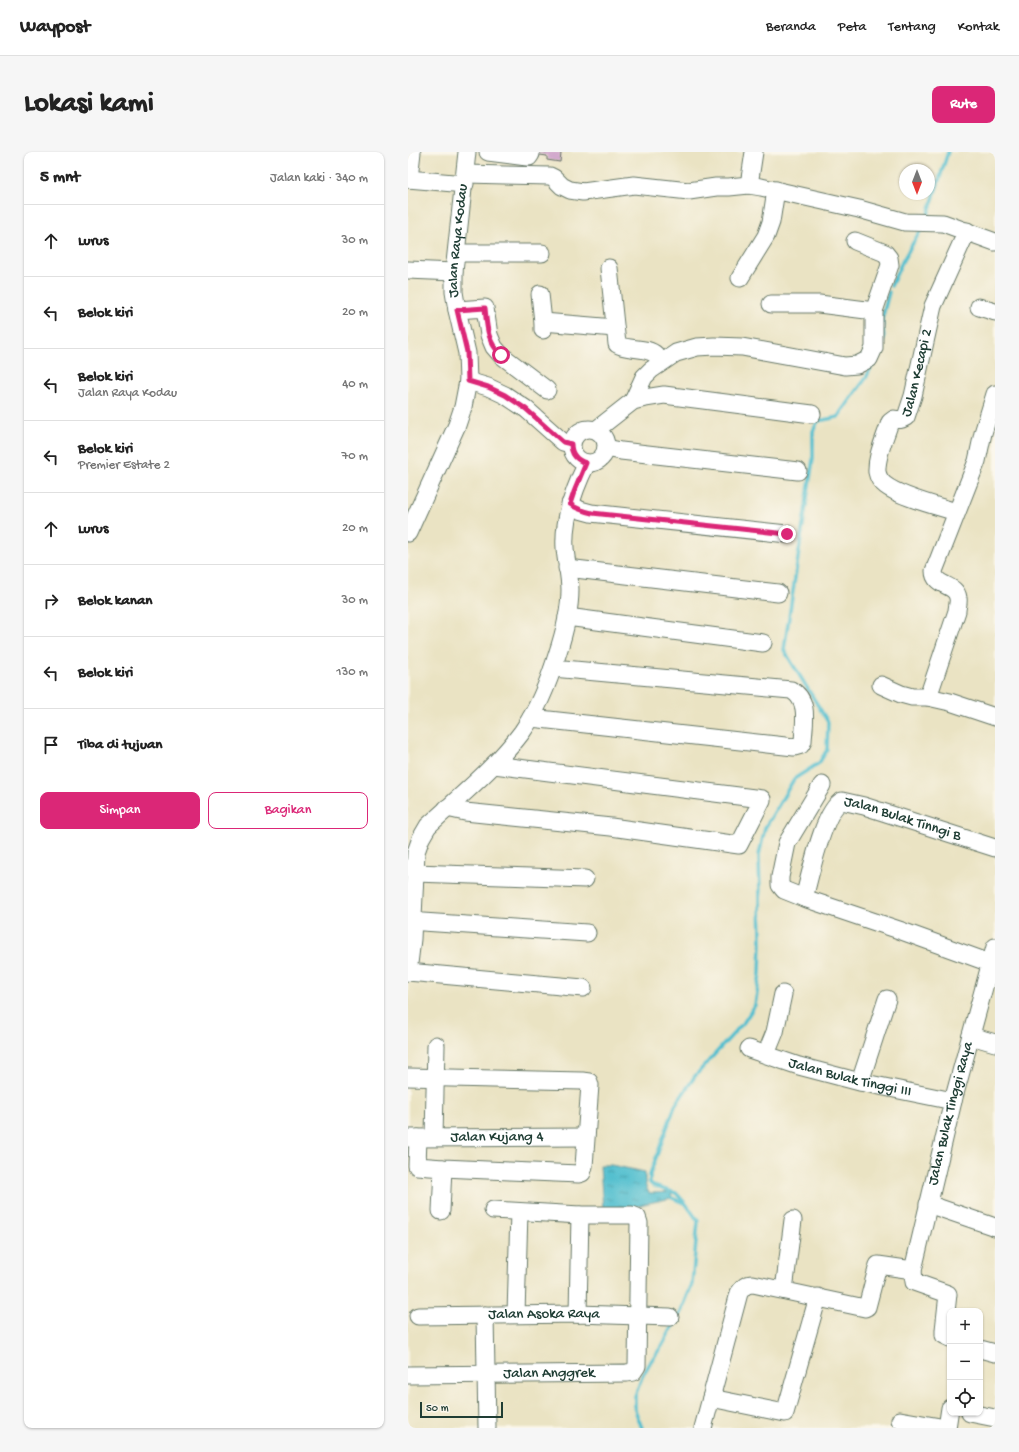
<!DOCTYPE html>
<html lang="id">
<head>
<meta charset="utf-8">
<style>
  :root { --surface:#fff; --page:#f6f6f6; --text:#222; --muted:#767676; --line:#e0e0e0; --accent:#db2777 }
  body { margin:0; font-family:"Gochi Hand",sans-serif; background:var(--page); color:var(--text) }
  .controls { position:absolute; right:12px; bottom:12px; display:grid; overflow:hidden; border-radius:8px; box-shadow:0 1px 3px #0004 }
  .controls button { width:36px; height:36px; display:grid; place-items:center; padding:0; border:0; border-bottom:1px solid var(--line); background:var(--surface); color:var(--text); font:20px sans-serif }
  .compass { position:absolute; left:491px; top:12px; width:36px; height:36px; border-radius:50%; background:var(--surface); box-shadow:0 1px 3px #0004; rotate:180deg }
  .scale { position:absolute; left:12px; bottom:10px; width:83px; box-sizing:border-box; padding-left:4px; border:2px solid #1f3d34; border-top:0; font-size:11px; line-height:14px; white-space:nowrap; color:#1f3d34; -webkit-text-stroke:3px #fbf7ec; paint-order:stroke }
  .stop { position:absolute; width:12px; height:12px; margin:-9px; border:3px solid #db2777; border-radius:50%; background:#fff }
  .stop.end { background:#db2777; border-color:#fff; box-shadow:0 1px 4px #0008 }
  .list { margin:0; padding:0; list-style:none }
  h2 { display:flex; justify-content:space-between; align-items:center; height:52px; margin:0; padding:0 16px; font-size:17px }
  h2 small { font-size:13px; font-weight:400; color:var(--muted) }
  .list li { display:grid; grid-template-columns:26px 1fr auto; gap:12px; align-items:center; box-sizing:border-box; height:72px; padding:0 16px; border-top:1px solid var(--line) }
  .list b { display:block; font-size:15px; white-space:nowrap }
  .list p { margin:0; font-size:13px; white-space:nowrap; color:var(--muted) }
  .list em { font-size:13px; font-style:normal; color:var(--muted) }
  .actions { display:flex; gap:8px; padding:12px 16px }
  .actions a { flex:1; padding:9px 0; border:1px solid var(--accent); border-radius:8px; text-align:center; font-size:14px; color:var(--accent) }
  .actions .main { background:var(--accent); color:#fff }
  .icon { flex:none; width:22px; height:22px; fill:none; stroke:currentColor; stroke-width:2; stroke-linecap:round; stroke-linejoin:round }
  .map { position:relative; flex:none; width:587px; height:1276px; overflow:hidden; border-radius:8px }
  header { display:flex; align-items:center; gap:24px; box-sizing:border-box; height:56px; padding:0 20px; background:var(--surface); border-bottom:1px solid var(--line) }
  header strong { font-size:19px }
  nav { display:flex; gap:22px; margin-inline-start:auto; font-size:14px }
  .intro { display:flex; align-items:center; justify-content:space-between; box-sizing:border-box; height:96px; padding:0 24px }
  h1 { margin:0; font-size:28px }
  .button { padding:10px 18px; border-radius:8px; background:var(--accent); color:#fff; font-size:14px; font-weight:700 }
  main { display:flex; gap:24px; padding:0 24px }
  aside { flex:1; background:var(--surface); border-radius:8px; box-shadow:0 1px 3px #0004 }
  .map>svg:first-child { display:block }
</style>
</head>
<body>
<header>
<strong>Waypost</strong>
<nav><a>Beranda</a><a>Peta</a><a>Tentang</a><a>Kontak</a></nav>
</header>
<div class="intro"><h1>Lokasi kami</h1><a class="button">Rute</a></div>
<main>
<aside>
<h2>5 mnt<small>Jalan kaki · 340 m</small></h2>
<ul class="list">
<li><svg class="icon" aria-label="ahead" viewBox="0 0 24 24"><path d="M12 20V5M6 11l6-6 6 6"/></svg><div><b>Lurus</b></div><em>30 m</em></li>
<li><svg class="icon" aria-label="left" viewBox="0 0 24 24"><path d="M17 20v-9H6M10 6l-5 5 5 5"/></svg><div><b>Belok kiri</b></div><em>20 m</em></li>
<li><svg class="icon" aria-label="left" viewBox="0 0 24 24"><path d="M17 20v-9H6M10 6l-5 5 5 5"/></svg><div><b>Belok kiri</b><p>Jalan Raya Kodau</p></div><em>40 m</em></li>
<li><svg class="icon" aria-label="left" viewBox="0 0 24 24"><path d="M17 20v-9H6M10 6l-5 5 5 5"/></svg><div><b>Belok kiri</b><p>Premier Estate 2</p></div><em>70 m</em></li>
<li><svg class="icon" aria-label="ahead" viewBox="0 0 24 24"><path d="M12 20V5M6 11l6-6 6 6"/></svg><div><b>Lurus</b></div><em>20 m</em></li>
<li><svg class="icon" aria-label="right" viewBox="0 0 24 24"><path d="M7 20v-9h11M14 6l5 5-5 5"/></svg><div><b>Belok kanan</b></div><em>30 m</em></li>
<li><svg class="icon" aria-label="left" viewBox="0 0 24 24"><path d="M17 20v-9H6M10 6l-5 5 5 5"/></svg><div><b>Belok kiri</b></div><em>130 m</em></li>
<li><svg class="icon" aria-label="arrive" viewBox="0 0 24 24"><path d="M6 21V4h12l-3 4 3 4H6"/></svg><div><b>Tiba di tujuan</b></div></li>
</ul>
<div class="actions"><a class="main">Simpan</a><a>Bagikan</a></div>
</aside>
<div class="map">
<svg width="587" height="1276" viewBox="0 0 587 1276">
  <defs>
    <pattern id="water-ripples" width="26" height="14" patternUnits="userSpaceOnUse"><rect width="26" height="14" fill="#53bfcf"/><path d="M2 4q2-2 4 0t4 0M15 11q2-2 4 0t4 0" fill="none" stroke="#449ca9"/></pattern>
  </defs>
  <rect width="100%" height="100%" fill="#fbf7ec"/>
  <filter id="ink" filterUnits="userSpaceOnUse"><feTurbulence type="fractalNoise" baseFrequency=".025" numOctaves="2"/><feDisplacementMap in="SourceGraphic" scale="8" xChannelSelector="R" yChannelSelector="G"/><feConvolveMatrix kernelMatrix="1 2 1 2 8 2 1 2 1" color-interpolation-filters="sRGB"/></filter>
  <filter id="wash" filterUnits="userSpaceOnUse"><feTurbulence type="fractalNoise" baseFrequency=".012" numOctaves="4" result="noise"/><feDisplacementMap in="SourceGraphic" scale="16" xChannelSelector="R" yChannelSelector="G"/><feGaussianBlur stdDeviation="0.9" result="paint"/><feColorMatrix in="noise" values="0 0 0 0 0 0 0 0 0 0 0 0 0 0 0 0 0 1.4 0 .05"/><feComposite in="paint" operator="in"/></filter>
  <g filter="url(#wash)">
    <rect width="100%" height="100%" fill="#eae3c3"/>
    <path fill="url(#water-ripples)" stroke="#397e82" d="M192,1013H203L237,1020C237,1028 236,1035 242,1041L263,1040L264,1046L236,1052L216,1059L195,1057Z"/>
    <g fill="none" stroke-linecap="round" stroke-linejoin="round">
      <g stroke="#53bfcf" stroke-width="3.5">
        <polyline points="519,66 540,0"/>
        <polyline points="483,134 495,108 514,76"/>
        <polyline points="473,193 476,186 474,167 481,140"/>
        <polyline points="278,1052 268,1041 248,1035 242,1031 242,1022 267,954 287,924 336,870 347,853 352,822 353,789 351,703 357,676 386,627 411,611 419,598 420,570 376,498 405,307 405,279 410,269 430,265 458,226 465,211"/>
        <polyline points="234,1276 227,1258 227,1244 234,1225 243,1209 254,1194 274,1158 284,1132 290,1069 278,1052 264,1046"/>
      </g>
    </g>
    <g id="blocks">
      <polygon fill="#cb9bc7" points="112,0 153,0 152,10 139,8 139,4"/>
    </g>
  </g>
  <g filter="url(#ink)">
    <use href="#blocks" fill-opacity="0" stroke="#676" stroke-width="1"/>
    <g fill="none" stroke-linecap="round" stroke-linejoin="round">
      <g stroke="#676" stroke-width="19">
        <g id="minor">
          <polyline points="80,0 119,5 121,5 123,2"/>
          <polyline points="58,22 142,24 146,26 154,34 162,38 175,40 226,33 281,39 308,35 321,35 341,33 353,35 451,57 497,70 535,71 587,90"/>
          <polyline points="0,27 57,32"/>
          <polyline points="1,27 4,0"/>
          <polyline points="341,33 346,0"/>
          <polyline points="49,101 134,101"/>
          <path d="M201,116L209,192C219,199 239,194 248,203C250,204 251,209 252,211"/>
          <polyline points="0,118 46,120"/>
          <polyline points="332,126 358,84 363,70 368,38"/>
          <polyline points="132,142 135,170 135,178"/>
          <polyline points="363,152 411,152 466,159"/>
          <polyline points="571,155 587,160"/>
          <polyline points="49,158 77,156 81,183 86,195 93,203 139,238"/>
          <polyline points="135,170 207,176"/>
          <polyline points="60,229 80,235 97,243 118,257 155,290 163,292"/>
          <polyline points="225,249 236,225 243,218 268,201 289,195 306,194 334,195 437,214 449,213 461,207 466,196 466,159 482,113 481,106 477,101 447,89"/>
          <circle cx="181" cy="294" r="17"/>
          <polyline points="188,278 225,249 237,246 256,243 404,262"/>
          <polyline points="198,296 213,299 390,319"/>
          <polyline points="162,352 172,358 183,361 379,382"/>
          <path id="s1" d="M548,360C529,354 492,345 477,333C473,330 470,325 469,320C468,304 477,286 482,270L486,267C491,268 493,268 498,265L505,244L525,154L559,79"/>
          <path id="s2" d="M0,381L49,273L55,255L60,229L59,201L49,158L46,140V120L59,0"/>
          <polyline points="159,416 370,441"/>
          <polyline points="159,465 355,491"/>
          <polyline points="473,533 493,542 504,545 520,545 542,550 587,565"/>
          <path d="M520,545L549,459C549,455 551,450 550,446C548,431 526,435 526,419L569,309L575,281L587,242"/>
          <path d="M123,566L386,595L393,593L395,589C396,571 402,548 383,538L145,516"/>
          <polyline points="414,633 379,691 372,725 372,733 376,738 396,746 491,778 582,811"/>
          <polyline points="39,656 57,660 203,675 331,693 354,648 354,647 86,613"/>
          <polyline points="7,721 177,727"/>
          <path id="s3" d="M396,746C402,725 415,658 434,649L456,654L587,696"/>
          <polyline points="0,769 179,781"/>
          <path d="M0,820L4,787L8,700L13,686L20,674C52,644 87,616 114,580C130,557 141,529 149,503C156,482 162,460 162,438C162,424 158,410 157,396C155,366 166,337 179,311"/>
          <polyline points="0,820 175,836"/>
          <polyline points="563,884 587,891"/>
          <path id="s4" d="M341,897L391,914L452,930L545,949"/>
          <polyline points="358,902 367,880 375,842"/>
          <polyline points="0,925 174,929 181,930 182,933 176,1014 174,1021 171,1022 35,1016 9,1014 10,986"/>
          <polyline points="452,930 479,847"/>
          <polyline points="26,985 28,893"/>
          <path id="s5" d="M0,986L177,985"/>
          <polyline points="520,1052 587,1075"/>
          <polyline points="33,1059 35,1016"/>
          <polyline points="376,1138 385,1068"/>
          <polyline points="108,1162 111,1060"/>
          <polyline points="170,1162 172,1063"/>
          <polyline points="77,1163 79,1276"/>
          <path id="s6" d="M10,1164L170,1162L262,1165"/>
          <path id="s7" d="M542,1186L536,1183V1178L540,1142L506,1130L505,1118L545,949L587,795"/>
          <polyline points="572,1197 587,1201"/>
          <path id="s8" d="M0,1223L219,1221L225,1220L229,1214L231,1071L229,1065L224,1063H172L85,1058"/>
          <polyline points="303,1246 377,1261 410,1145"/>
          <polyline points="562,1261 587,1266"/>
          <polyline points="492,1268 538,1276"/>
          <path d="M295,1276L331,1141C335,1135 338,1132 345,1132L457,1156L459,1155L470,1113L505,1118"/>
          <polyline points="539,1276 542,1256"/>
        </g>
      </g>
      <use href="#minor" stroke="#fff" stroke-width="17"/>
    </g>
  </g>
  <g fill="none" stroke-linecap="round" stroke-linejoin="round" filter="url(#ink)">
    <path stroke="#db2777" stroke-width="5" d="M93,203C79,189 79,175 77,156L49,158L59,200L60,229L80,235L97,243L118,257L155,290L163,292C163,302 168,308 178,311L166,340L162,352C169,357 175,359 184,361L379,382"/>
  </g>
  <g text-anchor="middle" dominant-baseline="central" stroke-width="3" stroke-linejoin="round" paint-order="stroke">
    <g font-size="15" fill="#1f3d34" stroke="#fbf7ec">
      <text stroke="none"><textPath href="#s2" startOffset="306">Jalan Raya Kodau</textPath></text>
      <text stroke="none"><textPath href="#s1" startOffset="207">Jalan Kecapi 2</textPath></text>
      <text stroke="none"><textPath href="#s3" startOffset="169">Jalan Bulak Tinngi B</textPath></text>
      <text stroke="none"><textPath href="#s4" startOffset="105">Jalan Bulak Tinggi III</textPath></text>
      <text stroke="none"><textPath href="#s7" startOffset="257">Jalan Bulak Tinggi Raya</textPath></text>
      <text stroke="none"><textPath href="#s5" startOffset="89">Jalan Kujang 4</textPath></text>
      <text stroke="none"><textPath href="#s6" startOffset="126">Jalan Asoka Raya</textPath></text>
      <text stroke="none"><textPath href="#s8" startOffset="141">Jalan Anggrek</textPath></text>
    </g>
  </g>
</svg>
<div class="controls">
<button>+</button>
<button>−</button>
<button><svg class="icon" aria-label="locate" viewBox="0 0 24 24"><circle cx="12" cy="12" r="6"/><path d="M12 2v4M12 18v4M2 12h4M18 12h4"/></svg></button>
</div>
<svg class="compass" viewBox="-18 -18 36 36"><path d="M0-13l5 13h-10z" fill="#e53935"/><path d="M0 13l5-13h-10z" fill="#767676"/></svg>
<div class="scale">50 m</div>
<div class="stop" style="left:93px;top:203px"></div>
<div class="stop end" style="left:379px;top:382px"></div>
</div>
</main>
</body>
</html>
